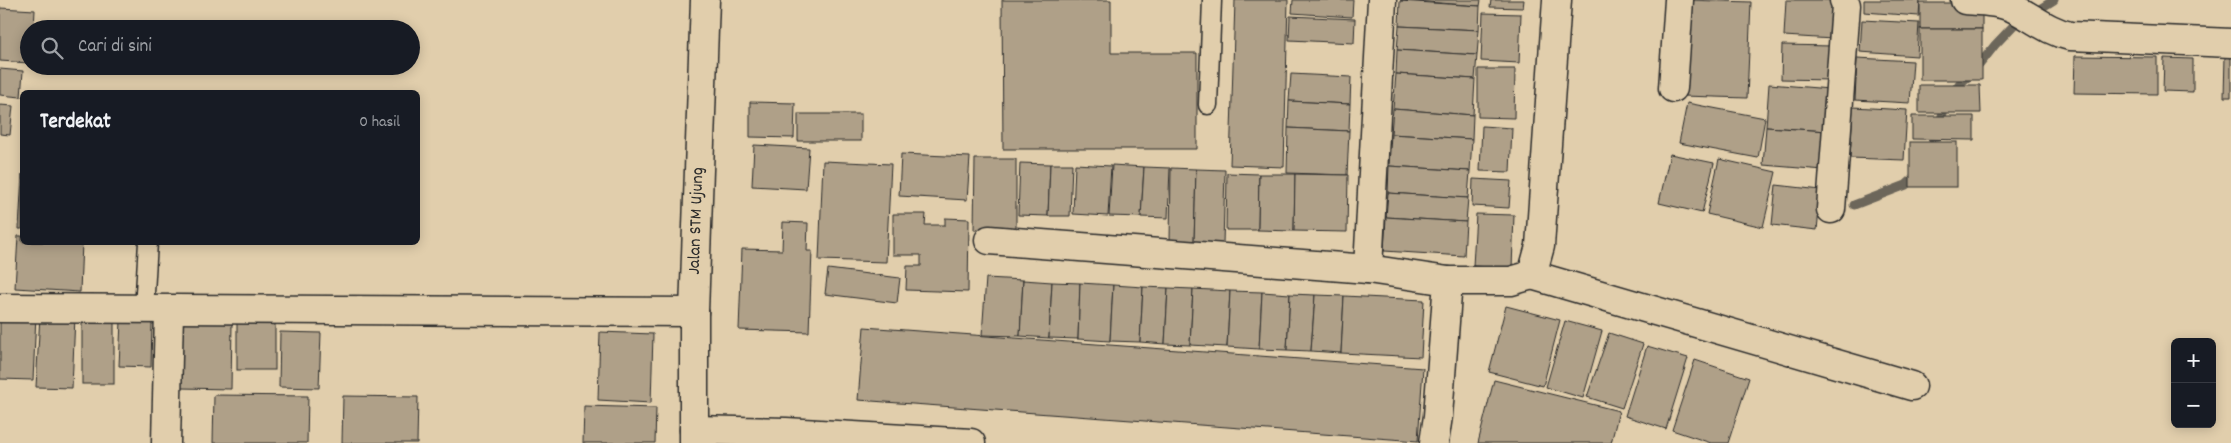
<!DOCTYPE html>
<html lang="id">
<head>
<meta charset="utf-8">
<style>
  :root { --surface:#171b24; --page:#242831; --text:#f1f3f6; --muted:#9ea1a6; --line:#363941 }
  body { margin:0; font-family:Dekko,sans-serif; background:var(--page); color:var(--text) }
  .controls { position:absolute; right:15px; bottom:15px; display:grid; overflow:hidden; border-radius:8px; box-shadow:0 2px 12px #0003 }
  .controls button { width:45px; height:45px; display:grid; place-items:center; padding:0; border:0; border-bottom:1px solid var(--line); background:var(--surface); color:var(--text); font:25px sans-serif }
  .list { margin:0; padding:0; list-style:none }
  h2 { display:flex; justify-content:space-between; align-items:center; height:65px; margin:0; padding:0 20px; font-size:21px }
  h2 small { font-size:16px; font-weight:400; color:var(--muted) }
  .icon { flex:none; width:28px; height:28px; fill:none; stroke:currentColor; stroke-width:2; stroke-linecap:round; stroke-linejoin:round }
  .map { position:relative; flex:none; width:2231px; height:443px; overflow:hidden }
  .search { position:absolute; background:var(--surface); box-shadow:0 2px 12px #0003; left:20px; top:20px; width:400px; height:55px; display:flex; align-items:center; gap:12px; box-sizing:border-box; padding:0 18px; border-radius:28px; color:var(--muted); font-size:19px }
  .panel { position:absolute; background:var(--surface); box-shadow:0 2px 12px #0003; left:20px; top:90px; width:400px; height:155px; border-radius:8px }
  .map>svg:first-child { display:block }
</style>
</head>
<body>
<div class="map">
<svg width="2231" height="443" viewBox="0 0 2231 443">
  <rect width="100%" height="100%" fill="#e1ceac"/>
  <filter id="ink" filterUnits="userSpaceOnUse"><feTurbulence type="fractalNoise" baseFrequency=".02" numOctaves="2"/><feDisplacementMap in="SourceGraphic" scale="10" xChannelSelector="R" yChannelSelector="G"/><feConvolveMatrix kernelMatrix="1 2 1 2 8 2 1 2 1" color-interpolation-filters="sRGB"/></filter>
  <g filter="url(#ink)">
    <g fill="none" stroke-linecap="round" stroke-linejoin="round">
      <g stroke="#6c665a" stroke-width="9">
        <polyline points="1930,152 1947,101 1959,84 1973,73 1995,45 2014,25 2054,0"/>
        <polyline points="1854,205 1906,185 1918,174"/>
      </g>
    </g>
    <g fill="#afa088" stroke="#2b2b2b">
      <polygon points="1002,0 1111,0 1111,53 1197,53 1197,149 1003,149"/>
      <polygon points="1235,0 1288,0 1284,167 1230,165"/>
      <polygon points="1293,0 1353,0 1352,17 1292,13"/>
      <polygon points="1400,0 1481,0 1480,6"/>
      <polygon points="1491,0 1524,0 1523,8 1490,7"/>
      <polygon points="1687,0 1751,2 1747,98 1683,96"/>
      <polygon points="1786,0 1835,0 1833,39 1784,36"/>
      <polygon points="1864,0 1920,0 1919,16 1864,12"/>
      <polygon points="1400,1 1480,6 1479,30 1399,26"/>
      <rect x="1920" y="3" width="62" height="26"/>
      <polygon points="0,8 35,10 34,29 29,29 29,63 0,61"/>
      <polygon points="1483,13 1521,14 1519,63 1481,61"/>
      <polygon points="1290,16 1355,19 1354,43 1289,40"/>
      <polygon points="1862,20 1919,23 1917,56 1860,52"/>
      <polygon points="1399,26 1479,30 1477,55 1397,50"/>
      <rect x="1920" y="29" width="62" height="51"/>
      <polygon points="1782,45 1832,46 1831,80 1781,79"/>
      <polygon points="1397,50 1477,55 1475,79 1396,74"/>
      <polygon points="2075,56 2157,57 2157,94 2074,93"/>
      <polygon points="2225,56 2231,56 2231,97 2224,97"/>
      <polygon points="1857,58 1913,61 1910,103 1855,100"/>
      <polygon points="2164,58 2193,59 2193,92 2163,91"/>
      <polygon points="0,69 23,71 21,97 0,95"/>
      <polygon points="1478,69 1515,69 1514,118 1478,117"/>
      <polygon points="1291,74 1351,77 1350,104 1289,101"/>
      <polygon points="1396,74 1475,79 1473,115 1393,109"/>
      <polygon points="1769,84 1830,89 1827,131 1766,127"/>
      <polygon points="1919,85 1980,85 1981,113 1919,113"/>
      <polygon points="1289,101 1350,104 1349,131 1288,128"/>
      <polygon points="750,102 795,103 794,138 750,137"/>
      <polygon points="1687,103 1765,118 1758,158 1679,143"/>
      <polygon points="0,105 13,106 10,135 0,134"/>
      <polygon points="1853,107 1907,110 1904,160 1850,158"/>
      <polygon points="1393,109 1473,115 1472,139 1391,134"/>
      <rect x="798" y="114" width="63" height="27"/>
      <polygon points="1912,116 1974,116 1974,140 1912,139"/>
      <polygon points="1482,126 1512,128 1510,172 1480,171"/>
      <polygon points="1766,127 1827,131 1824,170 1763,165"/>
      <polygon points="1288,128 1349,131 1347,175 1287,173"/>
      <polygon points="1391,134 1472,139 1470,171 1389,166"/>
      <rect x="1910" y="142" width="47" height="45"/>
      <polygon points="754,145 809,148 806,189 752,186"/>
      <polygon points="901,154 970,157 967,200 899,196"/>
      <polygon points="1670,154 1714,163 1702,213 1659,203"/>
      <polygon points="975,159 1016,159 1016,231 974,230"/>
      <polygon points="1719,159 1776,172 1763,227 1707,214"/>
      <polygon points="823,161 891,164 886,262 819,260"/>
      <polygon points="1020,163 1050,164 1048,216 1018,215"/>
      <polygon points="1050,164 1072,164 1070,216 1048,216"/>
      <polygon points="1075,164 1111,166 1108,216 1073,214"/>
      <polygon points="1112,165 1144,167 1141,217 1109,216"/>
      <polygon points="1389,166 1470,171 1468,198 1388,193"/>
      <polygon points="1144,167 1170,168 1168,218 1141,217"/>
      <polygon points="1171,168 1196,169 1194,244 1170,243"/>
      <polygon points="1196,169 1225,170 1223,244 1194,244"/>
      <polygon points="1227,173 1259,174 1258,230 1226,230"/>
      <polygon points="22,174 22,229 19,229"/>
      <polygon points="1259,174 1295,174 1294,231 1258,230"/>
      <polygon points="1295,174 1348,175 1347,232 1294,231"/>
      <polygon points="1473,179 1511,181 1509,208 1472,206"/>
      <polygon points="1776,185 1821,190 1817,230 1772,225"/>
      <polygon points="1388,193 1468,198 1466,222 1386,217"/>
      <polygon points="893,214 926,214 925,225 945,225 945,218 969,219 968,292 906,290 907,266 921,266 921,255 893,255"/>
      <polygon points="1476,214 1514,215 1512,268 1473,266"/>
      <polygon points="1386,217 1466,222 1464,256 1384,251"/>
      <polygon points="783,222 808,223 807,251 812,251 809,332 739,330 742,249 782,250"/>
      <polygon points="18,236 22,236 22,242 82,242 80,292 15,288"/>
      <polygon points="828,269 900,278 897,303 825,294"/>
      <polygon points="986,278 1023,280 1020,336 982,335"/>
      <polygon points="1023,280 1052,282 1049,338 1020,336"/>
      <polygon points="1052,282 1080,283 1078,339 1049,338"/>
      <polygon points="1080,283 1113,285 1110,341 1078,339"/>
      <polygon points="1113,285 1143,287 1140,342 1110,341"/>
      <polygon points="1143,287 1168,288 1165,344 1140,342"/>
      <polygon points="1168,288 1193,289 1190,345 1165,344"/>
      <polygon points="1193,289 1230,291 1227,347 1190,345"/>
      <polygon points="1230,291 1262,292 1259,349 1227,347"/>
      <polygon points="1262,292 1290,294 1287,350 1259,349"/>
      <polygon points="1290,294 1315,295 1311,351 1287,350"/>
      <polygon points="1315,295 1344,296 1341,353 1311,351"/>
      <polygon points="1344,296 1424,300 1421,357 1341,353"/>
      <polygon points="1506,306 1560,320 1543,386 1489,372"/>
      <polygon points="0,314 36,315 33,380 0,379"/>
      <polygon points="40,315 75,316 72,388 36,387"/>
      <rect x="237" y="318" width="38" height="52"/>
      <rect x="82" y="321" width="32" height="63"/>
      <polygon points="121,321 152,322 151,367 119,366"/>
      <polygon points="1565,321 1602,331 1583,398 1546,387"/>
      <polygon points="182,322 232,322 231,389 181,388"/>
      <polygon points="864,327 1423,368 1418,441 858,400"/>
      <polygon points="280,332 321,333 319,388 279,387"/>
      <polygon points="600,332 653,334 651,403 598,400"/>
      <polygon points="1609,333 1643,344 1622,408 1587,397"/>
      <polygon points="1647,346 1688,358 1666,429 1625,416"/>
      <polygon points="1695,360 1749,378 1728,443 1711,443 1672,430"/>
      <polygon points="1494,380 1619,411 1611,443 1478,443"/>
      <polygon points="214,395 308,396 307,443 213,443"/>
      <polygon points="343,396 418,397 417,443 342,443"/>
      <polygon points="584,406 656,408 655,443 583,443"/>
    </g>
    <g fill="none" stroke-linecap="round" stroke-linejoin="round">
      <g stroke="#2b2b2b" stroke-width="21">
        <g id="service">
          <polyline points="1208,105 1212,0"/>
          <polyline points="144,310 148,242"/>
        </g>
      </g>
      <g stroke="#2b2b2b" stroke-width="31">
        <g id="minor">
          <path d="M1965,0C1980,1 1997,1 2011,7C2031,16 2047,31 2070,36L2231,43"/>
          <polyline points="1673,88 1679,0"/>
          <polyline points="1831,209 1846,5 1844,0"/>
          <polyline points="989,240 1368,269 1448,281 1438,416 1434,443"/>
          <polyline points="1368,269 1382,0"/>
          <polyline points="1532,275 1912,386"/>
          <polyline points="1448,281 1511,281 1532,275 1540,246 1557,0"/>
          <polyline points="0,308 694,312"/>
          <polyline points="694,430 786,432 971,443"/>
          <polyline points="166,443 169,311"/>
          <polyline points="694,443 694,312 705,0"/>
        </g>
      </g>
      <use href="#service" stroke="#e1ceac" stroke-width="18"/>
      <use href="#minor" stroke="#e1ceac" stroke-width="28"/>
    </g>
  </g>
  <g text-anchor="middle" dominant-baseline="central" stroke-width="5" stroke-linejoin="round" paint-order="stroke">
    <g font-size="18" fill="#2b2b2b" stroke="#e1ceac">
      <text transform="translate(697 221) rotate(-88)">Jalan STM Ujung</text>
    </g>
  </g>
</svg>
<div class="controls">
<button>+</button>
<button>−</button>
</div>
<div class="search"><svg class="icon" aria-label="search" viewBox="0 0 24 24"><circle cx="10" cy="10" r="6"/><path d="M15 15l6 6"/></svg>Cari di sini</div>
<section class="panel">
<h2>Terdekat<small>0 hasil</small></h2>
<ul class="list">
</ul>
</section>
</div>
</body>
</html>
